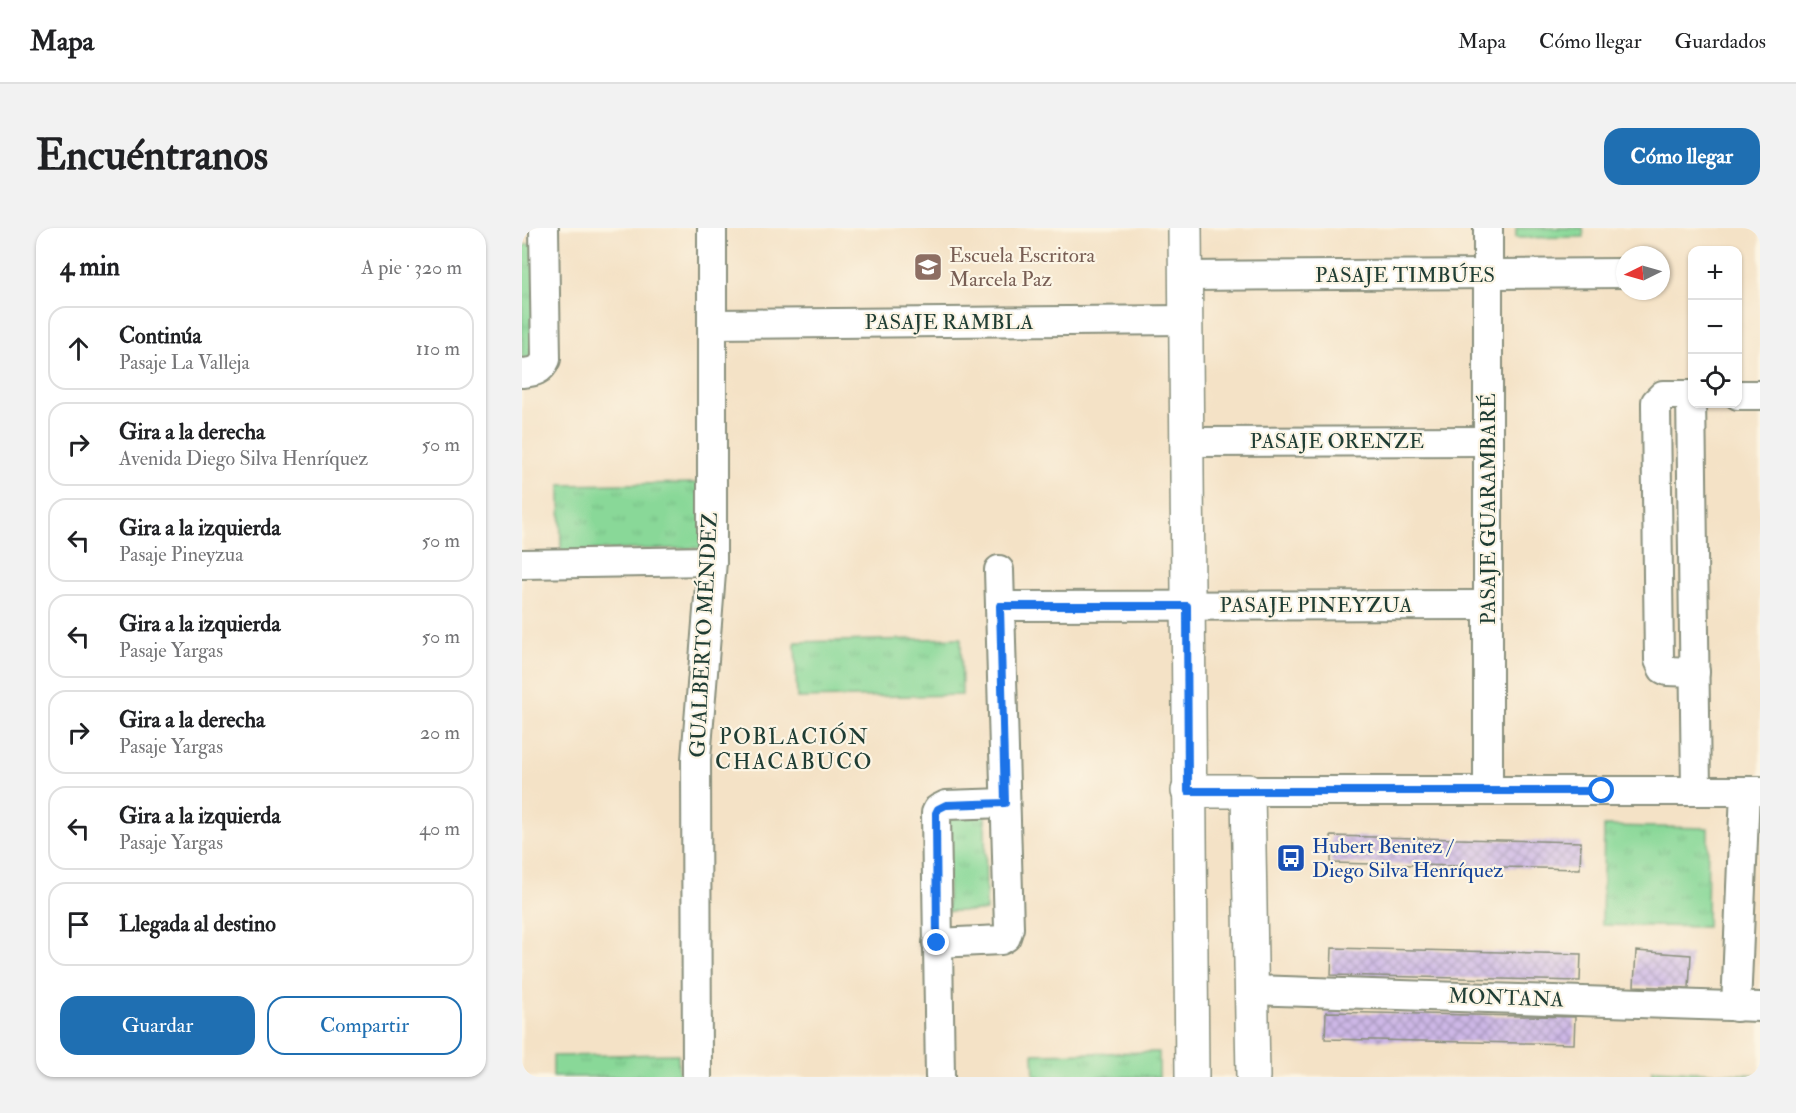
<!DOCTYPE html>
<html lang="es">
<head>
<meta charset="utf-8">
<style>
  :root { --surface:#fff; --page:#f2f2f2; --text:#202124; --muted:#757577; --line:#e0e0e0; --accent:#1f6fb2 }
  body { margin:0; font-family:"IM FELL Double Pica",serif; background:var(--page); color:var(--text) }
  .controls { position:absolute; right:18px; top:18px; display:grid; overflow:hidden; border-radius:12px; box-shadow:0 2px 4px #0004 }
  .controls button { width:54px; height:54px; display:grid; place-items:center; padding:0; border:0; border-bottom:2px solid var(--line); background:var(--surface); color:var(--text); font:30px sans-serif }
  .compass { position:absolute; left:1094px; top:18px; width:54px; height:54px; border-radius:50%; background:var(--surface); box-shadow:0 2px 4px #0004; rotate:265deg }
  .stop { position:absolute; width:18px; height:18px; margin:-14px; border:4px solid #1a73e8; border-radius:50%; background:#fff }
  .stop.end { background:#1a73e8; border-color:#fff; box-shadow:0 2px 6px #0008 }
  .list { margin:0; padding:0; list-style:none }
  h2 { display:flex; justify-content:space-between; align-items:center; height:78px; margin:0; padding:0 24px; font-size:26px }
  h2 small { font-size:20px; font-weight:400; color:var(--muted) }
  .list li { display:grid; grid-template-columns:39px 1fr auto; gap:18px; align-items:center; box-sizing:border-box; height:84px; margin:0 12px 12px; padding:0 12px; border:2px solid var(--line); border-radius:18px }
  .list b { display:block; font-size:22px; white-space:nowrap }
  .list p { margin:0; font-size:20px; white-space:nowrap; color:var(--muted) }
  .list em { font-size:20px; font-style:normal; color:var(--muted) }
  .actions { display:flex; gap:12px; padding:18px 24px }
  .actions a { flex:1; padding:14px 0; border:2px solid var(--accent); border-radius:18px; text-align:center; font-size:21px; color:var(--accent) }
  .actions .main { background:var(--accent); color:#fff }
  .icon { flex:none; width:33px; height:33px; fill:none; stroke:currentColor; stroke-width:2; stroke-linecap:round; stroke-linejoin:round }
  .map { position:relative; flex:none; width:1238px; height:849px; overflow:hidden; border-radius:18px }
  header { display:flex; align-items:center; gap:36px; box-sizing:border-box; height:84px; padding:0 30px; background:var(--surface); border-bottom:2px solid var(--line) }
  header strong { font-size:28px }
  nav { display:flex; gap:33px; margin-inline-start:auto; font-size:21px }
  .intro { display:flex; align-items:center; justify-content:space-between; box-sizing:border-box; height:144px; padding:0 36px }
  h1 { margin:0; font-size:42px }
  .button { padding:15px 27px; border-radius:18px; background:var(--accent); color:#fff; font-size:21px; font-weight:700 }
  main { display:flex; gap:36px; padding:0 36px }
  aside { flex:1; background:var(--surface); border-radius:18px; box-shadow:0 2px 4px #0004 }
  .map>svg:first-child { display:block }
</style>
</head>
<body>
<header>
<strong>Mapa</strong>
<nav><a>Mapa</a><a>Cómo llegar</a><a>Guardados</a></nav>
</header>
<div class="intro"><h1>Encuéntranos</h1><a class="button">Cómo llegar</a></div>
<main>
<aside>
<h2>4 min<small>A pie · 320 m</small></h2>
<ul class="list">
<li><svg class="icon" aria-label="ahead" viewBox="0 0 24 24"><path d="M12 20V5M6 11l6-6 6 6"/></svg><div><b>Continúa</b><p>Pasaje La Valleja</p></div><em>110 m</em></li>
<li><svg class="icon" aria-label="right" viewBox="0 0 24 24"><path d="M7 20v-9h11M14 6l5 5-5 5"/></svg><div><b>Gira a la derecha</b><p>Avenida Diego Silva Henríquez</p></div><em>50 m</em></li>
<li><svg class="icon" aria-label="left" viewBox="0 0 24 24"><path d="M17 20v-9H6M10 6l-5 5 5 5"/></svg><div><b>Gira a la izquierda</b><p>Pasaje Pineyzua</p></div><em>50 m</em></li>
<li><svg class="icon" aria-label="left" viewBox="0 0 24 24"><path d="M17 20v-9H6M10 6l-5 5 5 5"/></svg><div><b>Gira a la izquierda</b><p>Pasaje Yargas</p></div><em>50 m</em></li>
<li><svg class="icon" aria-label="right" viewBox="0 0 24 24"><path d="M7 20v-9h11M14 6l5 5-5 5"/></svg><div><b>Gira a la derecha</b><p>Pasaje Yargas</p></div><em>20 m</em></li>
<li><svg class="icon" aria-label="left" viewBox="0 0 24 24"><path d="M17 20v-9H6M10 6l-5 5 5 5"/></svg><div><b>Gira a la izquierda</b><p>Pasaje Yargas</p></div><em>40 m</em></li>
<li><svg class="icon" aria-label="arrive" viewBox="0 0 24 24"><path d="M6 21V4h12l-3 4 3 4H6"/></svg><div><b>Llegada al destino</b></div></li>
</ul>
<div class="actions"><a class="main">Guardar</a><a>Compartir</a></div>
</aside>
<div class="map">
<svg width="1238" height="849" viewBox="0 0 1238 849">
  <defs>
    <pattern id="grass-tufts" width="24" height="20" patternUnits="userSpaceOnUse" patternTransform="scale(1.5)"><rect width="24" height="20" fill="#89d898"/><path d="M3 7l-1-3M5 7V3M7 7l1-3M15 17l-1-3M17 17v-4M19 17l1-3" fill="none" stroke="#76ba84"/></pattern>
    <pattern id="building-cross-hatch" width="8" height="8" patternUnits="userSpaceOnUse" patternTransform="scale(1.5)"><rect width="8" height="8" fill="#cdb7e6"/><path d="M0 0l8 8M0 8l8-8" fill="none" stroke="#a696bb"/></pattern>
  </defs>
  <rect width="100%" height="100%" fill="#fcf5e5"/>
  <filter id="ink" filterUnits="userSpaceOnUse"><feTurbulence type="fractalNoise" baseFrequency=".0167" numOctaves="2"/><feDisplacementMap in="SourceGraphic" scale="12" xChannelSelector="R" yChannelSelector="G"/><feConvolveMatrix kernelMatrix="1 2 1 2 8 2 1 2 1" color-interpolation-filters="sRGB"/></filter>
  <filter id="wash" filterUnits="userSpaceOnUse"><feTurbulence type="fractalNoise" baseFrequency=".008" numOctaves="4" result="noise"/><feDisplacementMap in="SourceGraphic" scale="24" xChannelSelector="R" yChannelSelector="G"/><feGaussianBlur stdDeviation="1.35" result="paint"/><feColorMatrix in="noise" values="0 0 0 0 0 0 0 0 0 0 0 0 0 0 0 0 0 1.4 0 .05"/><feComposite in="paint" operator="in"/></filter>
  <g filter="url(#wash)">
    <rect width="100%" height="100%" fill="#f4e2c6"/>
    <g fill="url(#grass-tufts)" stroke="#548a66" stroke-width="1.5">
      <polygon points="12,16 17,127 0,135 0,17"/>
      <polygon points="179,255 180,320 39,323 38,257"/>
      <polygon points="439,410 440,467 275,470 273,414"/>
      <polygon points="425,588 463,588 464,683 426,683"/>
      <polygon points="1082,598 1186,600 1185,699 1080,697"/>
      <polygon points="637,824 637,849 512,849 511,826"/>
      <polygon points="156,826 157,849 31,849 31,828"/>
    </g>
    <g fill="#89d898" stroke="#548a66" stroke-width="1.5">
      <polygon points="994,0 1061,0 1062,9 994,10"/>
      <polygon points="1130,842 1238,847 1238,849 1130,849"/>
    </g>
    <g id="blocks">
      <g fill="url(#building-cross-hatch)">
        <polygon points="809,608 1059,614 1058,641 809,635"/>
        <polygon points="810,720 1059,726 1058,753 809,747"/>
        <polygon points="1114,723 1169,727 1167,760 1112,758"/>
        <polygon points="804,784 1053,789 1052,816 803,811"/>
      </g>
    </g>
  </g>
  <g filter="url(#ink)">
    <use href="#blocks" fill-opacity="0" stroke="#8a907d" stroke-width="1.5"/>
    <g fill="none" stroke-linecap="round" stroke-linejoin="round">
      <g stroke="#8a907d" stroke-width="32">
        <g id="street">
          <polyline points="966,0 966,563"/>
          <polyline points="664,48 1103,45"/>
          <polyline points="190,96 664,92"/>
          <path d="M0,145C12,144 19,143 24,131L22,0"/>
          <polyline points="1169,167 1174,563"/>
          <polyline points="1170,167 1141,167 1134,174 1134,179 1137,432 1141,441 1145,443 1173,444"/>
          <polyline points="1216,167 1238,167"/>
          <polyline points="664,214 966,213"/>
          <polyline points="0,336 190,333"/>
          <polyline points="478,378 966,377"/>
          <polyline points="726,563 1238,563"/>
          <polyline points="415,715 479,712 484,709 487,700 477,342"/>
          <polyline points="730,762 1238,779"/>
          <polyline points="1214,779 1223,563"/>
          <polyline points="175,849 174,531 190,333 190,0"/>
          <polyline points="418,849 414,585 416,581 424,577 483,575"/>
        </g>
      </g>
      <g stroke="#8a907d" stroke-width="36">
        <g id="secondary">
          <polyline points="663,0 670,849"/>
          <polyline points="666,563 726,563 731,849"/>
        </g>
      </g>
      <use href="#street" stroke="#fff" stroke-width="28"/>
      <use href="#secondary" stroke="#fff" stroke-width="33"/>
    </g>
  </g>
  <g fill="none" stroke-linecap="round" stroke-linejoin="round" filter="url(#ink)">
    <polyline stroke="#1a73e8" stroke-width="8" points="415,715 414,585 416,581 424,577 483,575 478,378 665,378 666,563 1080,563"/>
  </g>
  <defs>
    <g id="school-square" transform="scale(1.5)"><rect x="-9" y="-9" width="18" height="18" rx="4" fill="#8d6e63" stroke="#fcf5e5"/><path d="M0-5L7-2L0 1L-7-2ZM-4 1L0 2.5L4 1V4Q0 6-4 4Z" fill="#fff"/></g>
    <g id="bus-square" transform="scale(1.5)"><rect x="-9" y="-9" width="18" height="18" rx="4" fill="#1a4fb4" stroke="#fcf5e5"/><path d="M-5-6H5V4H4V6H2V4H-2V6H-4V4H-5ZM-3.5-4V0h7V-4ZM-3.5 1.2v1.5H-2V1.2ZM2 1.2v1.5H3.5V1.2Z" fill="#fff"/></g>
  </defs>
  <g fill-rule="evenodd">
    <use href="#school-square" x="406" y="39"/>
    <use href="#bus-square" x="769" y="630"/>
  </g>
  <g text-anchor="middle" dominant-baseline="central" stroke-width="4.5" stroke-linejoin="round" paint-order="stroke">
    <g font-size="21" fill="#785e54" stroke="#fcf5e5" text-anchor="start">
      <text x="427" y="27">Escuela Escritora<tspan x="427" dy="24">Marcela Paz</tspan></text>
    </g>
    <g font-size="21" fill="#1f3d34" stroke="#fcf5e5">
      <text x="883" y="47">PASAJE TIMBÚES</text>
      <text x="427" y="94">PASAJE RAMBLA</text>
      <text x="815" y="213">PASAJE ORENZE</text>
      <text transform="translate(966 281) rotate(-90)">PASAJE GUARAMBARÉ</text>
      <text x="794" y="377">PASAJE PINEYZUA</text>
      <text transform="translate(182 407) rotate(-87)">GUALBERTO MÉNDEZ</text>
      <text transform="translate(984 770) rotate(2)">MONTANA</text>
    </g>
    <g font-size="21" fill="#164399" stroke="#fcf5e5" text-anchor="start">
      <text x="790" y="618">Hubert Benitez /<tspan x="790" dy="24">Diego Silva Henríquez</tspan></text>
    </g>
    <g font-size="22" letter-spacing="1.5" fill="#1f3d34" stroke="#fcf5e5">
      <text x="272" y="509">POBLACIÓN<tspan x="272" dy="25">CHACABUCO</tspan></text>
    </g>
  </g>
</svg>
<div class="controls">
<button>+</button>
<button>−</button>
<button><svg class="icon" aria-label="locate" viewBox="0 0 24 24"><circle cx="12" cy="12" r="6"/><path d="M12 2v4M12 18v4M2 12h4M18 12h4"/></svg></button>
</div>
<svg class="compass" viewBox="-18 -18 36 36"><path d="M0-13l5 13h-10z" fill="#e53935"/><path d="M0 13l5-13h-10z" fill="#757577"/></svg>
<div class="stop" style="left:1080px;top:563px"></div>
<div class="stop end" style="left:415px;top:715px"></div>
</div>
</main>
</body>
</html>
